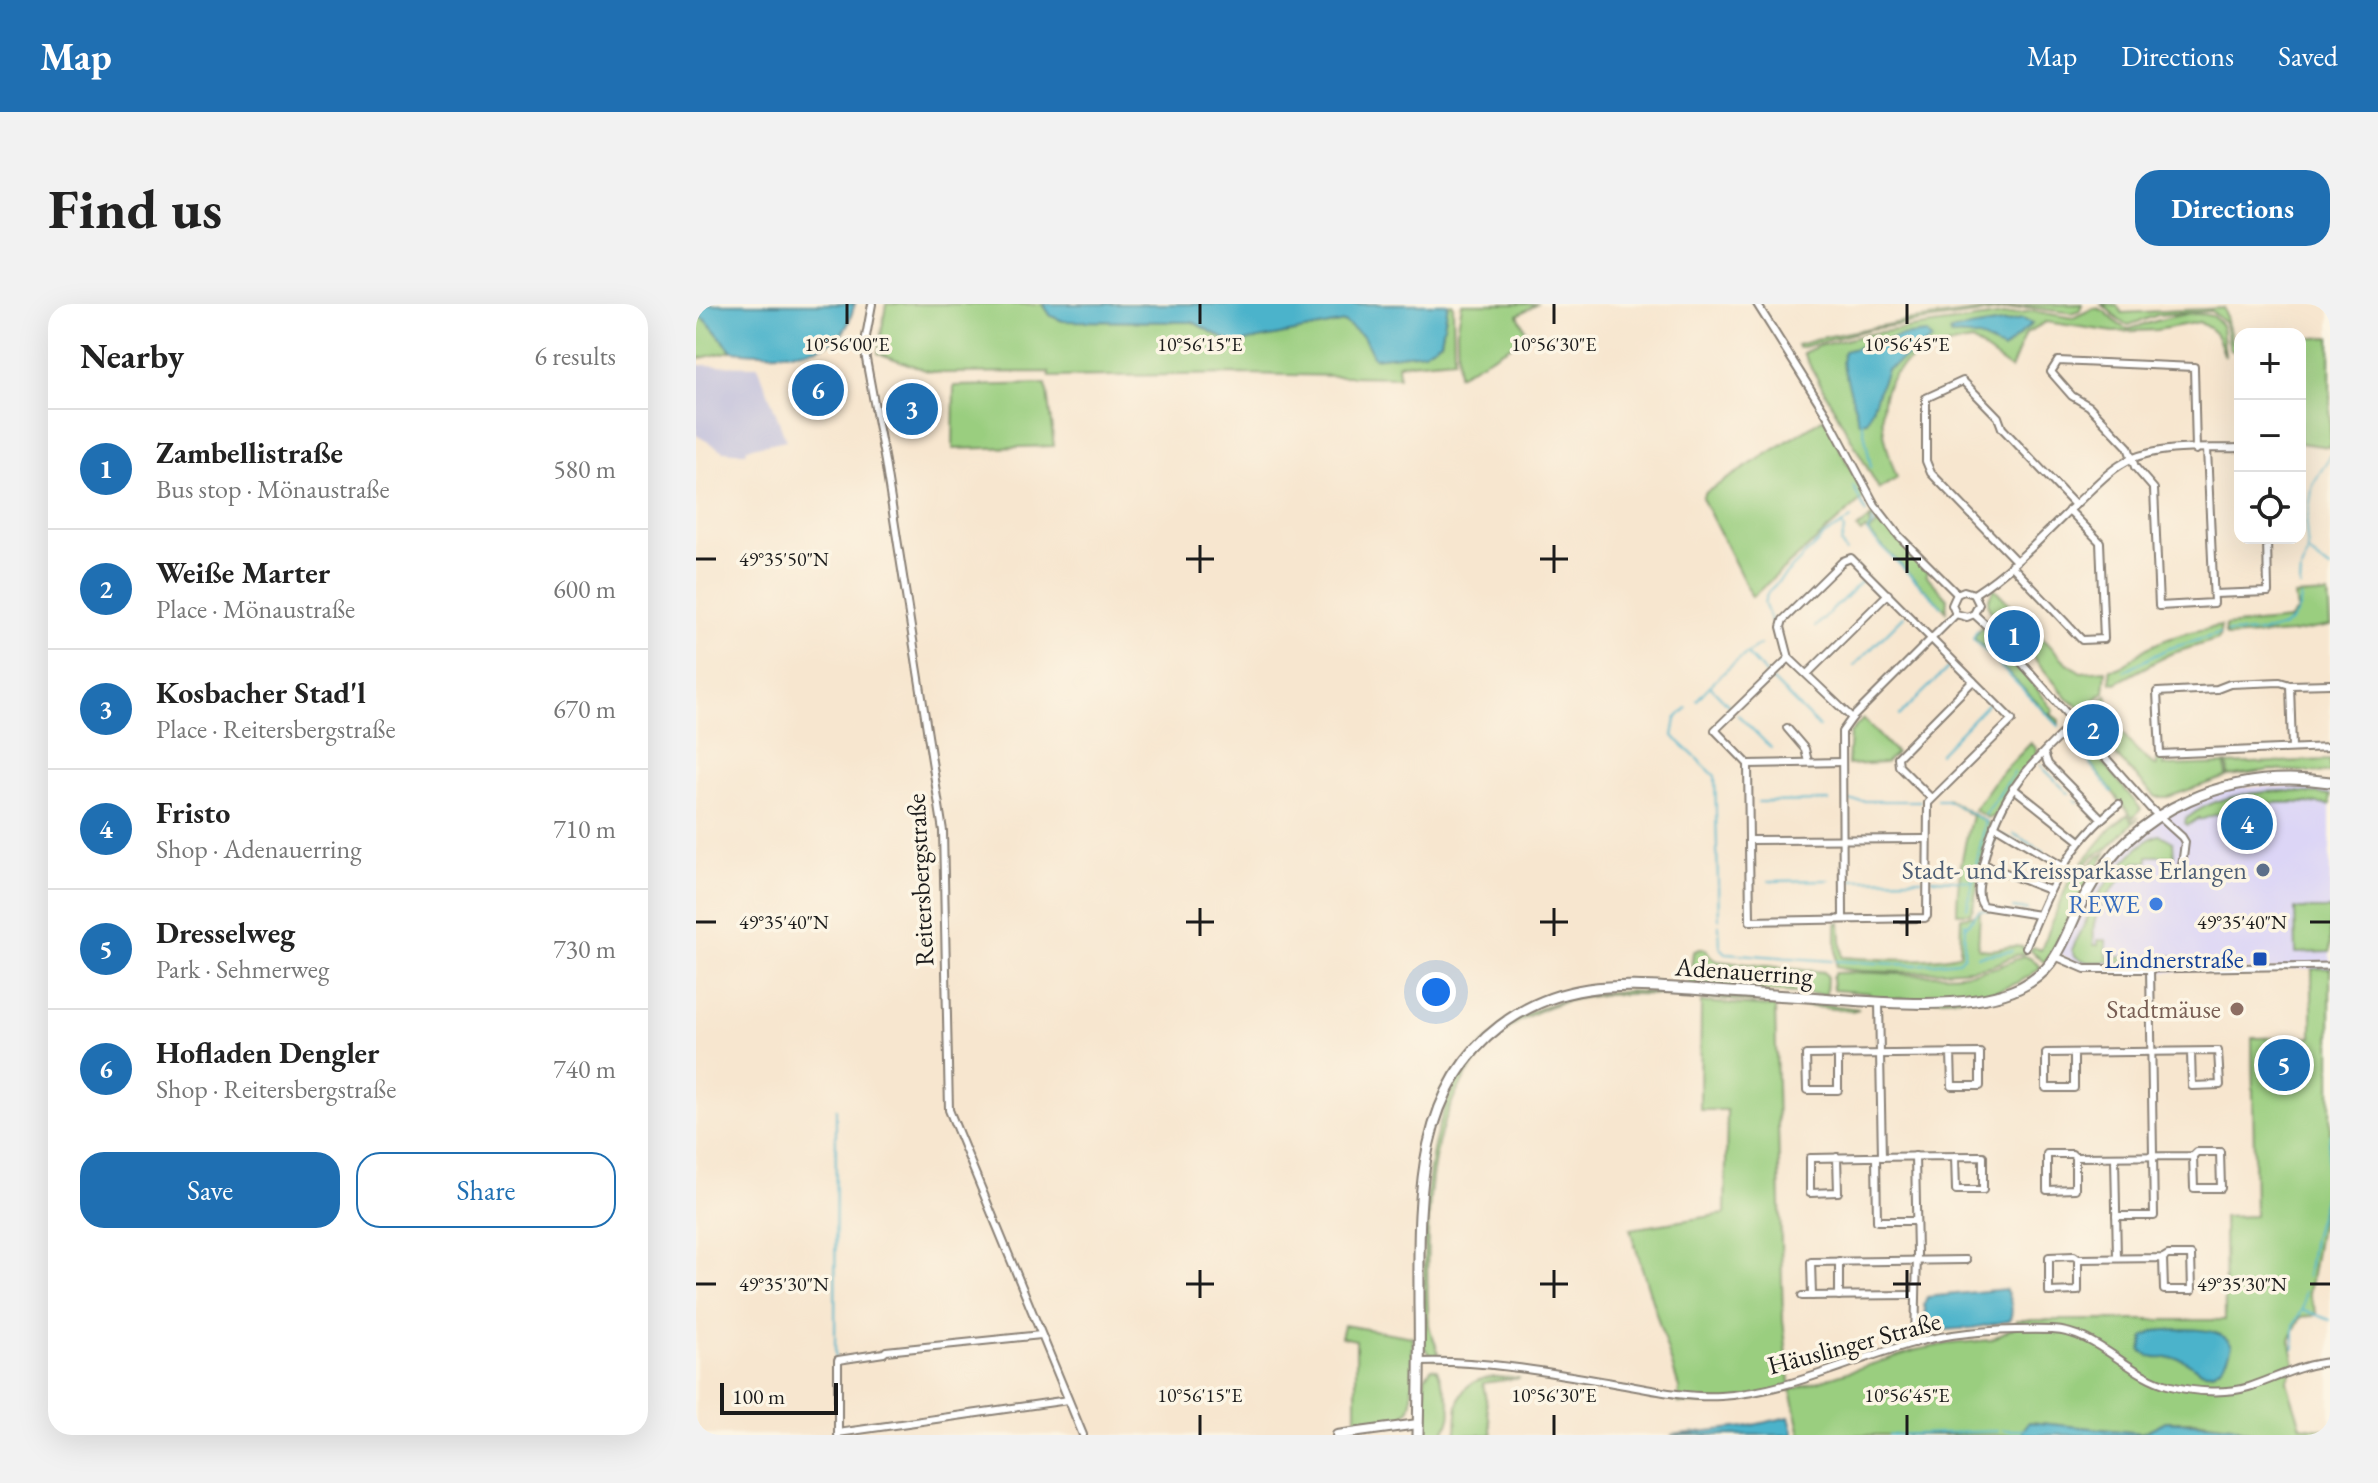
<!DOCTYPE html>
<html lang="en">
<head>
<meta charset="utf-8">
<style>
  :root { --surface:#fff; --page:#f2f2f2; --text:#222; --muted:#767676; --line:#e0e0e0; --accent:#1f6fb2 }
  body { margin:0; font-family:"EB Garamond",serif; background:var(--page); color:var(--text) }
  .controls { position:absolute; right:24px; top:24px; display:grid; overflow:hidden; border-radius:16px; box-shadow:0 8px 32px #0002 }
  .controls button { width:72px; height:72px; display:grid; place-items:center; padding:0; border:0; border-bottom:2px solid var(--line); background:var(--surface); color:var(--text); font:40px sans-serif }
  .scale { position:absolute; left:24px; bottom:20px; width:118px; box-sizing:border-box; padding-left:8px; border:4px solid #1c1c1c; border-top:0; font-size:22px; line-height:28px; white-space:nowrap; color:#1c1c1c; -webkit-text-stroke:6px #fcf5e5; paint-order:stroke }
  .you { position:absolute; left:740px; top:688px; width:28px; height:28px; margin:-20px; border:6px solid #fff; border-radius:50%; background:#1a73e8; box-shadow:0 0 0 12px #1a73e833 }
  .badge { display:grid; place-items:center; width:52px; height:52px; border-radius:50%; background:var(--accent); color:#fff; font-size:26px; font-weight:700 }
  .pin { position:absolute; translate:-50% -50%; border:4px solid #fff; box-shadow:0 2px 8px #0006 }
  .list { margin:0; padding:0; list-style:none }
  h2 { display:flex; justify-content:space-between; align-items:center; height:104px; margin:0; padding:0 32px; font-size:34px }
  h2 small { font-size:26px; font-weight:400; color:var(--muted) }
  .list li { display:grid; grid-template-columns:52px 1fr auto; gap:24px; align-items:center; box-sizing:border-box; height:120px; padding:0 32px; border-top:2px solid var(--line) }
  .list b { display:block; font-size:30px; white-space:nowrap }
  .list p { margin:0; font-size:26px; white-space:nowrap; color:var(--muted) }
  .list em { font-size:26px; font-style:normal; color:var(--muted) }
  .actions { display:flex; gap:16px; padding:24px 32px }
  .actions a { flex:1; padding:18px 0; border:2px solid var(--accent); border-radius:24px; text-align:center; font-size:28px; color:var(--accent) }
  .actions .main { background:var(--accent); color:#fff }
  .icon { flex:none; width:44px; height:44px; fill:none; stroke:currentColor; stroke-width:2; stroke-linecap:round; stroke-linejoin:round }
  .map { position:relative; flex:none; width:1634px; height:1131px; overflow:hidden; border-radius:24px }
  header { display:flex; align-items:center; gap:48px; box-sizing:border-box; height:112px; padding:0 40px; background:var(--accent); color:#fff }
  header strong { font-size:38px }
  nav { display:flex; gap:44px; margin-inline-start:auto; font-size:28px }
  .intro { display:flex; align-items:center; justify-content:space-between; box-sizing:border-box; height:192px; padding:0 48px }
  h1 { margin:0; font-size:56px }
  .button { padding:20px 36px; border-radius:24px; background:var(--accent); color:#fff; font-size:28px; font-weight:700 }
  main { display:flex; gap:48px; padding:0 48px }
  aside { flex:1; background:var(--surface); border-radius:24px; box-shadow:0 8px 32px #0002 }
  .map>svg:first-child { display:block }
</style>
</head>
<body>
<header>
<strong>Map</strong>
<nav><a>Map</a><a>Directions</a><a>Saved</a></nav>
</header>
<div class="intro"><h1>Find us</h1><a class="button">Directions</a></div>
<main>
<aside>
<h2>Nearby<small>6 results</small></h2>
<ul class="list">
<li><span class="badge">1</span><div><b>Zambellistraße</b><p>Bus stop · Mönaustraße</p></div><em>580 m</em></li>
<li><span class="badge">2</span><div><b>Weiße Marter</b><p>Place · Mönaustraße</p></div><em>600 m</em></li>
<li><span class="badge">3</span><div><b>Kosbacher Stad'l</b><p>Place · Reitersbergstraße</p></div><em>670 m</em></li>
<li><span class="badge">4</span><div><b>Fristo</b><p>Shop · Adenauerring</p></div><em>710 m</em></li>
<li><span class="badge">5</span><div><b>Dresselweg</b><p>Park · Sehmerweg</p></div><em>730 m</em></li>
<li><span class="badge">6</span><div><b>Hofladen Dengler</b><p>Shop · Reitersbergstraße</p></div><em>740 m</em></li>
</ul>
<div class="actions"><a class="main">Save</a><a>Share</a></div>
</aside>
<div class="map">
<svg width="1634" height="1131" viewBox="0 0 1634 1131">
  <rect width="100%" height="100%" fill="#fcf5e5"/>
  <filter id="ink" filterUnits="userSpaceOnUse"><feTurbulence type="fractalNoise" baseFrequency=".0125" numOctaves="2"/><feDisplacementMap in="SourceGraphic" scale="16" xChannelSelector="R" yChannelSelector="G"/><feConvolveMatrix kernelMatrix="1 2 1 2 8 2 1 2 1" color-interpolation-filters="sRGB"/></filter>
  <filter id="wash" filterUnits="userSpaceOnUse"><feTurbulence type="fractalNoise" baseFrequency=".006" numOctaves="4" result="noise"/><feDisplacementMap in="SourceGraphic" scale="32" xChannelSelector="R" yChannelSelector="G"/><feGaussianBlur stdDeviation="1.8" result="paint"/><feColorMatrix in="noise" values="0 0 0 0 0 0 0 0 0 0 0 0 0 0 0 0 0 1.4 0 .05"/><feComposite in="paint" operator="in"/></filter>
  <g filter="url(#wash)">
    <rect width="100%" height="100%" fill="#f7e6cf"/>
    <polygon fill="#dcd5f6" points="1531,483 1634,483 1634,664 1459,668 1386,662 1361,648 1397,579 1460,514"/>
    <polygon fill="#c2c1dc" points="0,61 62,62 90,136 51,144 50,149 28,147 0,131"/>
    <g fill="#9ace7f" stroke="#5b754e" stroke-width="2">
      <polygon points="190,0 347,0 355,12 367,17 497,18 538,40 648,18 667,32 745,38 752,0 757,0 758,55 702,60 703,73 543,70 354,73 353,68 247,69 232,67 182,49"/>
      <polygon points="766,0 840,0 822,11 832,32 762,71 761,27"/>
      <polygon points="1386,0 1384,6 1376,9 1329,3 1174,25 1103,44 1101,41 1133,32 1210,17 1330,1"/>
      <path d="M1404,0L1421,1L1426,9L1528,4L1536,38H1544V49L1534,46L1529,19L1515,7L1462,11L1433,21C1420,19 1416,5 1404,0Z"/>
      <path d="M1398,4C1414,5 1417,22 1433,25C1459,18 1489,5 1516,12L1526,21L1529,53C1521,33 1525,30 1503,18L1461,26L1418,28L1350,18L1330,29L1315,65L1276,37C1184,51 1170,91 1201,174L1183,185L1107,49L1122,42L1178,29L1337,7L1377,14Z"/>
      <polygon points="0,11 10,16 36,47 0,55"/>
      <polygon points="1634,33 1634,143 1604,139 1604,35"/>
      <polygon points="350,80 358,142 257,145 258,82"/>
      <polygon points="1128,114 1169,193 1056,293 1006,194 1009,189"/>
      <polygon points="1178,211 1232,268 1230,271 1251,294 1250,307 1172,228 1182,220 1178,214 1173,218 1174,223 1171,227 1169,225 1165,229 1161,224"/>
      <polygon points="1298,284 1371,359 1385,368 1410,366 1408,388 1387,406 1372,395 1333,348 1334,346 1293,305 1292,296"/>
      <polygon points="1632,290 1634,322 1595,329 1532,333 1529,331 1529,322 1593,316 1601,307 1599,292"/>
      <path d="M1525,322L1523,335L1474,350L1420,379L1415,378L1414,365C1428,366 1439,350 1451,344C1474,332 1500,326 1525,322Z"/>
      <polygon points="1285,323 1324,363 1358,407 1355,410 1363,416 1363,421 1278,334"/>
      <path d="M1411,391C1417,419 1432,442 1457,460L1461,462V455H1467L1468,462L1529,460L1530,473L1472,493H1460L1419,451L1405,431L1401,420L1391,411Z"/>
      <polygon points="1167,415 1200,449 1189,459 1152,461 1154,429"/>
      <path d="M1371,430C1390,431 1431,489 1445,505L1437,514Z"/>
      <polygon points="1335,439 1341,445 1341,450 1316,480 1298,513 1292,514 1278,506 1300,475"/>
      <polygon points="1634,456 1634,469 1576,466 1532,472 1531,460"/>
      <path d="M1589,487L1634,491V501C1587,495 1548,499 1504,516L1503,514L1492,521L1489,519L1490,515C1517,492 1555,488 1589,487Z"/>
      <path d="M1251,495L1294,520L1277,604L1274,609H1261C1261,575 1267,544 1276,512Z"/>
      <polygon points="1432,511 1437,518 1443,513 1412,544 1398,551 1384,567 1372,563 1375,559 1382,564 1415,524"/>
      <path d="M1465,531L1477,538L1478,552H1452V558H1440C1427,573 1401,600 1398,620C1397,626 1398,634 1398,641H1402V636H1410L1411,653L1477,652V657L1391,658L1380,653L1376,646L1379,639C1388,624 1393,607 1402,592C1412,576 1446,532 1465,531Z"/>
      <polygon points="1410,549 1386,587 1360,641 1349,659 1334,646 1337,643 1345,646 1373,576 1367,572 1370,566 1379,571 1386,571 1401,553"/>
      <polygon points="1599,605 1634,605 1634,648 1600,649"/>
      <path d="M1284,607L1282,644C1299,650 1314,638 1330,644V649C1316,650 1304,661 1289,663C1260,668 1167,671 1140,663V619L1144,618L1146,653C1174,655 1238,659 1264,650L1265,613L1279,611Z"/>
      <polygon points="1003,645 1010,645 1015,653 1022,657 1128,668 1131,672 1130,691 993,681 997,648"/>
      <path d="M1326,652L1334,653L1345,663C1300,703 1230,695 1174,694L1173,689L1137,686L1136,674L1139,669C1200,665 1271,684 1326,652Z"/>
      <polygon points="1634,664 1634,861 1613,989 1621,1011 1605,1013 1594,1036 1599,1060 1591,1078 1605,1122 1634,1126 1634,1131 1562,1131 1535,1122 1498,1117 1470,1117 1446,1129 1334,1118 1327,1126 1327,1131 1105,1131 1095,1086 1015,1100 982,1099 983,1084 934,925 1029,910 1031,806 1004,806 1005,698 1079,703 1087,1016 1095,1086 1220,1046 1251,1040 1294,1036 1320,1022 1321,1016 1529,1016 1528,913 1559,912 1556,734 1616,733 1616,665"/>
      <path d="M932,687L1113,698L1163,705L1155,707C1111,701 1067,699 1022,695C984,692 945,688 907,691C803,699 748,777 736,874C731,916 730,978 733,1020C734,1032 744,1042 742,1055L737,1054L728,1042C728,876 713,697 932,687Z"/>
      <path d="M648,1021L717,1033L716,1097C712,1122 680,1119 660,1122V1036L645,1033Z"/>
      <path d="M736,1064L741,1065C748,1089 766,1108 745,1130L729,1131V1072Z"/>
      <path d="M798,1073L824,1074L787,1079L796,1131H760C761,1100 760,1076 798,1073Z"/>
    </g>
    <g fill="#4cb3cb" stroke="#346874" stroke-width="2">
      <path d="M0,0H159C156,8 154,17 150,24C133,55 66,50 36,47L10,16L0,11Z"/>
      <polygon points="347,0 752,0 745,37 728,48 678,54 667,32 648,18 538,40 497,18 367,17 355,12"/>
      <path d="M1326,15L1336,19L1307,46C1289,35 1277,30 1255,32L1254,28C1278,22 1302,21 1326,15Z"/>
      <polygon points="1230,29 1236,36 1191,66 1171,117 1163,118 1146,58 1148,47 1205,32"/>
      <path d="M1309,985C1314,994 1319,1006 1313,1017L1276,1024L1233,1027L1228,1000L1231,993Z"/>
      <path d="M1483,1025C1501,1026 1526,1024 1536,1041C1533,1055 1523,1073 1505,1067C1496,1064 1492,1056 1482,1054C1464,1052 1462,1059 1445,1047L1448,1033L1459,1027Z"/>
      <polygon points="1093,1113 1098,1131 975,1131 1048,1123"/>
      <polygon points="1470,1117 1535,1122 1562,1131 1327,1131 1327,1126 1333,1118 1446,1129"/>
    </g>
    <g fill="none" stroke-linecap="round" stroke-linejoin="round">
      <g stroke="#4cb3cb" stroke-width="2">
        <polyline points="1166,117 1175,163"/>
        <polyline points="1157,182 1170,209"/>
        <polyline points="1175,217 1177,220 1171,228 1246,303"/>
        <polyline points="1146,220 1148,227 1145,240 1150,248"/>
        <polyline points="1613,249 1634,265"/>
        <polyline points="1604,283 1605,266 1612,248 1610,223 1617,180 1634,152"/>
        <polyline points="1076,319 1068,299 1072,288 1128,232 1155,215"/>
        <polyline points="1119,323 1169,274"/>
        <polyline points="1281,326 1277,335 1363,422"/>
        <path d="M1531,329C1562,327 1601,334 1605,294"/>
        <polyline points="1052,351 1070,370"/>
        <polyline points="1158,362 1208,312"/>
        <polyline points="1428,367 1471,345 1523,330"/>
        <polyline points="1076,376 1123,423"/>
        <polyline points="1015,383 1036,405"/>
        <path d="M1001,396C1017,377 1043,353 1064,341"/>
        <polyline points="991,404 980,415 977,432 1019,472 1023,615"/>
        <polyline points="1041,410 1075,444"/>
        <polyline points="1203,412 1256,360"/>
        <polyline points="1371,430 1416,488"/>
        <polyline points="1243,450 1294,397"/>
        <polyline points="1345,461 1347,464"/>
        <polyline points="1349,466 1356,473"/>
        <polyline points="1357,474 1360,477"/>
        <polyline points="1362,479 1369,486"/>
        <polyline points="1371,488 1373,489"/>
        <polyline points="1241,496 1251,496 1290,518"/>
        <polyline points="1379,496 1382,499"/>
        <polyline points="1153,497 1224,497"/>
        <polyline points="1062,498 1133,497"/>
        <polyline points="1289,511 1318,469"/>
        <polyline points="1318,530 1348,547"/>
        <polyline points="1291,558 1300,532 1306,531 1322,539"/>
        <polyline points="1235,575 1277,577"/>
        <polyline points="1154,576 1225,575"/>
        <polyline points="1073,577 1134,576"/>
        <polyline points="1285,590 1290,565"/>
        <polyline points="1271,604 1290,516"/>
        <polyline points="1317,604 1331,606"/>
        <polyline points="1298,607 1305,608"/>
        <polyline points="1309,609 1316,610"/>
        <polyline points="1321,611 1327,612"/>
        <polyline points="1023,621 1024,643 1030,649 1136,657"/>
        <polyline points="1270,622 1283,607 1293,607"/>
        <polyline points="1282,652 1316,647"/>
        <polyline points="1140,657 1220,661 1263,657 1268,652 1269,619"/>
        <polyline points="1611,973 1617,934 1628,895 1634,830"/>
        <polyline points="1608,1006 1634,1016"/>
        <polyline points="1598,1046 1598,1021 1607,1005 1609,988"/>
        <polyline points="139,1060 140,805"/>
        <polyline points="1307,1126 1327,1126"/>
        <polyline points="1193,1131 1302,1127"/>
      </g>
    </g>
  </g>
  <g filter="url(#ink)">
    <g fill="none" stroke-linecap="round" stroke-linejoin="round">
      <g stroke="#8a8176" stroke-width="9">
        <polyline id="pedestrian" points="1454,665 1634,662"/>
      </g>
      <g stroke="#8a8176" stroke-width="10">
        <g id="minor">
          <polyline points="176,0 169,38 170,55 189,158 247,527 253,806 387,1131"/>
          <polyline points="1061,0 1132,113 1179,201 1203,232 1261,290"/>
          <polyline points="1500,146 1498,63 1362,57 1355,68 1376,92 1393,102 1432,143 1439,163 1458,185 1463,302 1518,299 1511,145"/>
          <polygon points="1155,254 1316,416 1232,499 1231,612 1229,614 1054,617 1052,460 1019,426 1093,354 1085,323 1087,316 1147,257"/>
          <polyline points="1320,257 1235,169 1230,157 1230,94 1267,77 1302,113 1306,124 1379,201"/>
          <polyline points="1315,261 1386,336 1408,335 1404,238 1373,206"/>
          <polyline points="1261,290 1256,301 1260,310 1271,313 1278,310"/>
          <polyline points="1261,290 1268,287 1278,290 1283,300 1278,310"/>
          <path d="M1278,290C1317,265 1350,229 1383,197C1399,182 1415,164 1435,155C1467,141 1510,145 1544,144"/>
          <polyline points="1518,290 1572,288 1571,234"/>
          <polyline points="1278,310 1303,333 1454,504 1486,533 1489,538 1486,562"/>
          <polyline points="1093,354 1156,414"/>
          <polyline points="1111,370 1192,290"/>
          <polyline points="1634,380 1594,381 1584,378 1534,380 1521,385 1461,388 1464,450 1634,443"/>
          <polyline points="1594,381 1596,444"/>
          <polyline points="1091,424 1109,445 1112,458"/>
          <polyline points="1348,449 1352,460 1405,514"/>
          <polyline points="1052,460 1146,458"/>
          <polyline points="1317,484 1384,537"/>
          <polyline points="1235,494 1203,462 1202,453 1277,377"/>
          <polyline points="1298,521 1366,562"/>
          <polyline points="1055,536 1230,535"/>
          <polyline points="1287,560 1353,586"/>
          <path d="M1343,611L1287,602C1279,591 1284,578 1286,566C1299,496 1328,466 1377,419"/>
          <polyline points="1147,615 1146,428 1156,414 1260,310"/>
          <path d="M1330,643C1353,585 1372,540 1423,500"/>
          <polyline points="1361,653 1389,665 1454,665 1458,912 1420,912"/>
          <polyline points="1183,698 1186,853"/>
          <polyline points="1142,750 1142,786 1111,786 1110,751 1284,749 1284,782 1256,782 1255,749"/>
          <polyline points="1378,751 1378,784 1350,784 1350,749 1522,747 1524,781 1496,782 1495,749"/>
          <path d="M1141,853L1142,888L1114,889V854C1172,853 1229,852 1287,852V886H1260L1259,852"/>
          <polyline points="1180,853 1181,917 1220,917"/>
          <polyline points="1379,853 1379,885 1351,886 1351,850 1376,850 1379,853 1497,852 1501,848 1524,848 1525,884 1498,884 1497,852"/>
          <polyline points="1419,853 1421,954"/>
          <polyline points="1382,955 1382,987 1353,988 1353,953 1378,952 1382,955 1467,954 1472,951 1495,951 1496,986 1468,986 1467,954"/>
          <polyline points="1143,957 1143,992"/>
          <polyline points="1106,992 1219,991"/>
          <polyline points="1116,992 1115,958 1270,956"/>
          <polyline points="1219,1039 1221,949 1219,852"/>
          <path d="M724,1058C791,1056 857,1069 923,1080C956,1086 991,1094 1025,1092C1092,1088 1154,1056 1217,1039C1262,1027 1310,1025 1356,1026C1401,1027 1432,1072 1475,1082C1499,1088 1530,1090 1553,1083C1581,1074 1605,1060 1634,1058"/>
          <polyline points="142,1129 372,1096"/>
          <polyline points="142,1131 142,1056 188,1049 190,1047 345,1031"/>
        </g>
      </g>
      <g stroke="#8a8176" stroke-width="12">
        <polyline id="tertiary" points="641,1131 722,1120"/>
      </g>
      <g stroke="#8a8176" stroke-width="13">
        <path id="secondary" d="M722,1131C723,1087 724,1044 723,1000C723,902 717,788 804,722C830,702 859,690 892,685C926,680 960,683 995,685C1033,688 1072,691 1111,693C1170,697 1261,708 1316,687C1365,668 1367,632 1389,592C1438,502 1535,464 1634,478"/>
      </g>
      <use href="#pedestrian" stroke="#fff" stroke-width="5"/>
      <use href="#minor" stroke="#fff" stroke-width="6"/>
      <use href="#tertiary" stroke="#fff" stroke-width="8"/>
      <use href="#secondary" stroke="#fff" stroke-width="9"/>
    </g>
  </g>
  <path fill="none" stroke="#1c1c1c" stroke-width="3" d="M151,0V20M504,0V20M858,0V20M1211,0V20M504,241V269M858,241V269M1211,241V269M0,255H20M490,255H518M844,255H872M1197,255H1225M504,604V632M858,604V632M1211,604V632M0,618H20M490,618H518M844,618H872M1197,618H1225M1614,618H1634M504,966V994M858,966V994M1211,966V994M0,980H20M490,980H518M844,980H872M1197,980H1225M1614,980H1634M504,1111V1131M858,1111V1131M1211,1111V1131"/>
  <circle fill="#5c6f8a" stroke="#fcf5e5" stroke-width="3" cx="1567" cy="566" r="8"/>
  <circle fill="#3f7fe0" stroke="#fcf5e5" stroke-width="3" cx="1460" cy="600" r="8"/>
  <rect fill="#1a4fb4" stroke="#fcf5e5" stroke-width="3" x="1556" y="647" width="16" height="16" rx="4"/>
  <circle fill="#8d6e63" stroke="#fcf5e5" stroke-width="3" cx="1541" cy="705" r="8"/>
  <g text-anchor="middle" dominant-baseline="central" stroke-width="7" stroke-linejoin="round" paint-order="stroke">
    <g font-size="26" fill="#4e5e75" stroke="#fcf5e5" text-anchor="end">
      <text x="1551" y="566">Stadt- und Kreissparkasse Erlangen</text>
    </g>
    <g font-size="26" fill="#1c1c1c" stroke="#fcf5e5">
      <text transform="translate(224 576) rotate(-93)">Reitersbergstraße</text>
      <text transform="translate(1048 667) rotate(4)">Adenauerring</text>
      <text transform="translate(1158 1039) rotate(-15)">Häuslinger Straße</text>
    </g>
    <g font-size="26" fill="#366cbe" stroke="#fcf5e5" text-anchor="end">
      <text x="1444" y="600">REWE</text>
    </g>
    <g font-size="26" fill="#164399" stroke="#fcf5e5" text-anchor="end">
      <text x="1548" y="655">Lindnerstraße</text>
    </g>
    <g font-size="26" fill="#785e54" stroke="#fcf5e5" text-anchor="end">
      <text x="1525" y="705">Stadtmäuse</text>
    </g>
  </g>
  <g font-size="20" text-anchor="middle" fill="#1c1c1c" stroke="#fcf5e5" stroke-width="7" stroke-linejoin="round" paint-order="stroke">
    <text x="151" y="47">10°56'00"E</text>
    <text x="504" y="47">10°56'15"E</text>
    <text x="858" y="47">10°56'30"E</text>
    <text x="1211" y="47">10°56'45"E</text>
    <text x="88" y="262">49°35'50"N</text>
    <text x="88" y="625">49°35'40"N</text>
    <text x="1546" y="625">49°35'40"N</text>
    <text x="88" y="987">49°35'30"N</text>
    <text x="1546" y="987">49°35'30"N</text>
    <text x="504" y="1098">10°56'15"E</text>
    <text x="858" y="1098">10°56'30"E</text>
    <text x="1211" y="1098">10°56'45"E</text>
  </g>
</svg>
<div class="controls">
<button>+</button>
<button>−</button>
<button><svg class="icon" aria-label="locate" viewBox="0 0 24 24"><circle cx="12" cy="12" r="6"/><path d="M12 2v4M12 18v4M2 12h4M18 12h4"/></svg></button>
</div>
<div class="scale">100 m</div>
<div class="you"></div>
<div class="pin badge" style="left:1318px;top:332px">1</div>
<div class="pin badge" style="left:1397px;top:426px">2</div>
<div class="pin badge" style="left:216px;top:105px">3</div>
<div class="pin badge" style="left:1551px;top:520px">4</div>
<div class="pin badge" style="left:1588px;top:761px">5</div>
<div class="pin badge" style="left:122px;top:86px">6</div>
</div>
</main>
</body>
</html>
